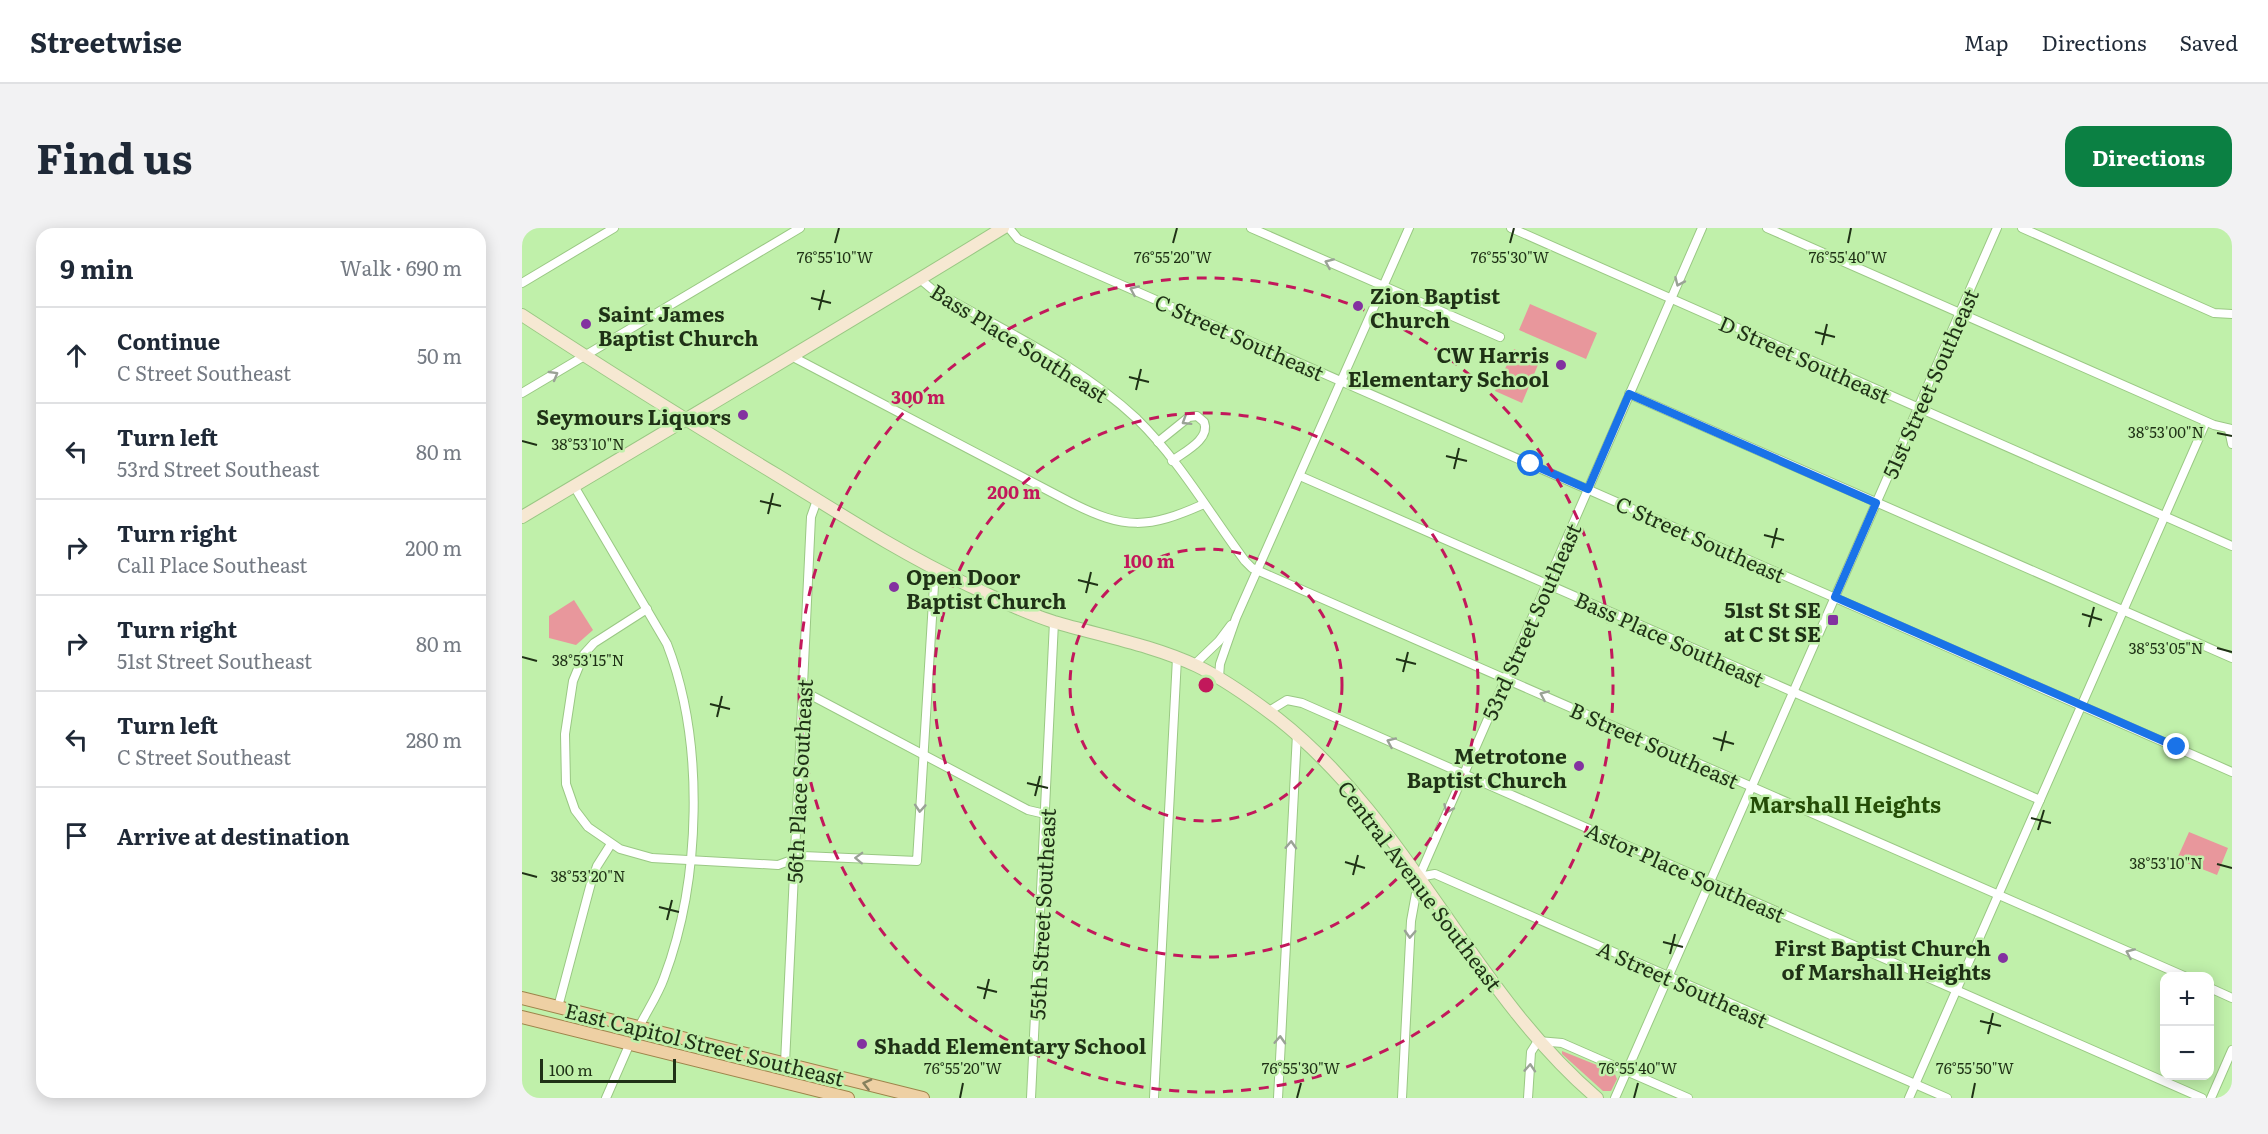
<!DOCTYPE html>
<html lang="en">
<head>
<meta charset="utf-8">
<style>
  :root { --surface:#fff; --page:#f2f2f3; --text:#1f2937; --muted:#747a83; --line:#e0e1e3; --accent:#0b8043 }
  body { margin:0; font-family:Literata,serif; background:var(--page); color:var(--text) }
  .controls { position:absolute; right:18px; bottom:18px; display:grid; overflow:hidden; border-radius:12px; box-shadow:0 3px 15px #0003 }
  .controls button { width:54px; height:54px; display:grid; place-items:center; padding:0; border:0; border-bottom:2px solid var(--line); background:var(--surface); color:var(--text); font:30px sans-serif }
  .scale { position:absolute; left:18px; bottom:15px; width:136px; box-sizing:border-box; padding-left:6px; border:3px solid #1f3116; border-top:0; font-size:16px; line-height:21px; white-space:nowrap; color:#1f3116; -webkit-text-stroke:4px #c0f0aa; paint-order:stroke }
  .stop { position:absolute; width:18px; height:18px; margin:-14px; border:4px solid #1a73e8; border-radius:50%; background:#fff }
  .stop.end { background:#1a73e8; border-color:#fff; box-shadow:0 2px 6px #0008 }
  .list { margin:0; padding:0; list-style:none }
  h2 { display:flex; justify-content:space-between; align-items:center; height:78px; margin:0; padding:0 24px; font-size:26px }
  h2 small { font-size:20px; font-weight:400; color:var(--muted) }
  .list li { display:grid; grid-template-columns:39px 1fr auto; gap:18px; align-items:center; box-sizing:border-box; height:96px; padding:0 24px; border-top:2px solid var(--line) }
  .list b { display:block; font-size:22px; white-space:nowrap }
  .list p { margin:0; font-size:20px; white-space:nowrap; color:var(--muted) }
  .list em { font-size:20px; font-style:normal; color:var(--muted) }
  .icon { flex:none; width:33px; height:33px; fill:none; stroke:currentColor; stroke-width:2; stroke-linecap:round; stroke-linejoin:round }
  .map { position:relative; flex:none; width:1710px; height:870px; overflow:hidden; border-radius:18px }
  header { display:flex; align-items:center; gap:36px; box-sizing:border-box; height:84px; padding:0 30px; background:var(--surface); border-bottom:2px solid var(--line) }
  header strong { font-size:28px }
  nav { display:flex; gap:33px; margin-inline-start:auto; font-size:21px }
  .intro { display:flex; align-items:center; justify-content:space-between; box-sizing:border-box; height:144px; padding:0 36px }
  h1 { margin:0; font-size:42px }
  .button { padding:15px 27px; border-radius:18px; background:var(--accent); color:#fff; font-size:21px; font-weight:700 }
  main { display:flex; gap:36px; padding:0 36px }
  aside { flex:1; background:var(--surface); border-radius:18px; box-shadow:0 3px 15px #0003 }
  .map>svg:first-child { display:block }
</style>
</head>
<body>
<header>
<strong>Streetwise</strong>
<nav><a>Map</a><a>Directions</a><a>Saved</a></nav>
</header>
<div class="intro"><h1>Find us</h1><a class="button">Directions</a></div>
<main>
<aside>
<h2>9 min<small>Walk · 690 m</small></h2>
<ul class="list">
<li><svg class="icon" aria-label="ahead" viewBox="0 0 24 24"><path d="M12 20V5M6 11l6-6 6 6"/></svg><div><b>Continue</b><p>C Street Southeast</p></div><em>50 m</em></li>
<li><svg class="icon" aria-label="left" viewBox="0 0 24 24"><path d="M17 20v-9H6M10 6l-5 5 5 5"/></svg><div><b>Turn left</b><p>53rd Street Southeast</p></div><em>80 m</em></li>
<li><svg class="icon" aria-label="right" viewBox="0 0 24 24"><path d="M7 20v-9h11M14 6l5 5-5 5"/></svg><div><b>Turn right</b><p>Call Place Southeast</p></div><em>200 m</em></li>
<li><svg class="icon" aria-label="right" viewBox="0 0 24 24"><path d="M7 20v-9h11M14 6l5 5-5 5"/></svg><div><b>Turn right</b><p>51st Street Southeast</p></div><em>80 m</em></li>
<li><svg class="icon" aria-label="left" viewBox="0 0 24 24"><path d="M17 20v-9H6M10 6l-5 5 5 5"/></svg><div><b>Turn left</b><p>C Street Southeast</p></div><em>280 m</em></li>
<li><svg class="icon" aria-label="arrive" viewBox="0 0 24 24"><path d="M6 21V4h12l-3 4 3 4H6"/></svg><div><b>Arrive at destination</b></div></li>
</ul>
</aside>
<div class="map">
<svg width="1710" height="870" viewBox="0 0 1710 870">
  <rect width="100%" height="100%" fill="#c0f0aa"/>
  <g fill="#e8979c">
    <polygon points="1008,76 1075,105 1064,131 997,102"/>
    <polygon points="992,121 1018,132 1000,175 973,163"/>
    <polygon points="52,372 71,402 54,417 27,410 27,388"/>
    <polygon points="1667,604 1706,620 1695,647 1655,631"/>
    <polygon points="1040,823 1092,844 1095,851 1089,863 1081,863 1040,826"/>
  </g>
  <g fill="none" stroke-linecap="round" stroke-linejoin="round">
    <g stroke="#9ac884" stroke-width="10">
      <g id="minor">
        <polyline points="487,0 496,11 545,33 1710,544"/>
        <polyline points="729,0 978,109"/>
        <polyline points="989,0 1710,318"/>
        <polyline points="1245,0 1692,197 1710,201"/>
        <polyline points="1500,0 1692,85 1710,86"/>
        <path d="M398,51L411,62C480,102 556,136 615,191C657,232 688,286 723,333L730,340L1662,748"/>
        <polyline points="0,55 92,0"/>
        <path d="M271,129L548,274C603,302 626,301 682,276"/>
        <polyline points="0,165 278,0"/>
        <polyline points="1107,166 1710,430"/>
        <polyline points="1707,202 1710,216"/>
        <path d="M636,214L667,189L675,188L682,194C689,211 662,224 650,233"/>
        <polyline points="778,248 1518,572"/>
        <path d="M52,258L145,416C183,514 179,652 142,750C136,767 125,783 117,799"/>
        <polyline points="125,381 72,415 62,426 51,453 43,506 44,556 53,582 66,599 98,621 130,630 256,637 281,628 395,633 413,341"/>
        <polyline points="672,437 697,413 709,397"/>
        <polyline points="697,449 698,436 714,390 887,0"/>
        <polyline points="281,463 506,582 523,586"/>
        <polyline points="747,483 765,472 780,475 1680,870"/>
        <polyline points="897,649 913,646 1425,870"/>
        <polyline points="1688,760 1710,770"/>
        <polyline points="36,779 69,655 75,638 89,616"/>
        <polyline points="263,835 289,289 295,272"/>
        <polyline points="84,870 108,815"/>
        <polyline points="509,870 532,394"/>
        <polyline points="632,870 655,430"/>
        <polyline points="756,870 775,506"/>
        <polyline points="880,870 889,693 897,649 1180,0"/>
        <polyline points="1006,870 1009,824 1016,813 1040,815 1166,870"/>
        <polyline points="1093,870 1475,0"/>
        <polyline points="1387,870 1684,194"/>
        <polyline points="1689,870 1710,822"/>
      </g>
    </g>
    <g stroke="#9ac884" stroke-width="14">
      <g id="secondary">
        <path d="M0,87C84,142 169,195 255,247C317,285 378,325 444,356C473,370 501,384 532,394C580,408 630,417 675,438C704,452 730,471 755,490C888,594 948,762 1075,870"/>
        <path d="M0,289C161,193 322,98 481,0"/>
      </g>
    </g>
    <g stroke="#9e844b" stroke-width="14">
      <g id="primary">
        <polyline points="0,770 401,870"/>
        <polyline points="0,789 326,870"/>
      </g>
    </g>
    <use href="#minor" stroke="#fff" stroke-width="8"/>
    <use href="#secondary" stroke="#f6e8d2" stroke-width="12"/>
    <use href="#primary" stroke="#eed0a4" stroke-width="12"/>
  </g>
  <defs><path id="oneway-chevron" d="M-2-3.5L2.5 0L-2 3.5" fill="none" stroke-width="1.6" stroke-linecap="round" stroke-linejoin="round" transform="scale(1.5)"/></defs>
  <g stroke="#9aa296">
    <use href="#oneway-chevron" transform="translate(807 35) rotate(-156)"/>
    <use href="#oneway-chevron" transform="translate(1157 54) rotate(114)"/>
    <use href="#oneway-chevron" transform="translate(612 62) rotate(-156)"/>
    <use href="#oneway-chevron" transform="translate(32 147) rotate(-30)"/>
    <use href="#oneway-chevron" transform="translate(664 193) rotate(148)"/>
    <use href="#oneway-chevron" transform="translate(1022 467) rotate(-156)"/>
    <use href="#oneway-chevron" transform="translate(869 514) rotate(-156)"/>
    <use href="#oneway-chevron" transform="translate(398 580) rotate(94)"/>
    <use href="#oneway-chevron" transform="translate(926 581) rotate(114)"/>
    <use href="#oneway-chevron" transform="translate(769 617) rotate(-87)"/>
    <use href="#oneway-chevron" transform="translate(337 630) rotate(-178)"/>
    <use href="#oneway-chevron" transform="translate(888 706) rotate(93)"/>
    <use href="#oneway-chevron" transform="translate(1608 725) rotate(-156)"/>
    <use href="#oneway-chevron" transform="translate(758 812) rotate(-87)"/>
    <use href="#oneway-chevron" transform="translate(1008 840) rotate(-86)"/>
  </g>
  <use stroke="#86805d" href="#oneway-chevron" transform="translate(345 856) rotate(-166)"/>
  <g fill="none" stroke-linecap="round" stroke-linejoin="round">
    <polyline stroke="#1a73e8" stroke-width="8" points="1009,236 1066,261 1107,166 1354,275 1313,369 1655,519"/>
  </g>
  <path fill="none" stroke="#1f3116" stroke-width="2" d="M313,15L317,0M651,15L655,0M988,15L992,0M1326,15L1329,0M289,70L309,75M297,82L302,62M1293,104L1313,109M1300,117L1305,96M607,149L627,154M614,162L619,141M1695,205L1710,208M0,213L15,217M924,228L945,233M932,241L937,220M238,273L259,278M246,286L251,265M1242,307L1262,312M1250,320L1255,300M556,352L576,357M564,365L569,344M1560,386L1580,392M1567,399L1572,379M1695,420L1710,424M0,429L15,433M874,431L894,436M881,444L886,424M188,476L208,481M195,489L200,468M1191,510L1212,516M1199,523L1204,503M505,555L526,560M513,568L518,548M1509,590L1529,595M1516,602L1522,582M823,634L843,640M1695,636L1710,640M0,645L15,649M831,647L836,627M137,679L157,684M145,692L150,672M1141,714L1161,719M1148,726L1153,706M455,759L475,764M462,771L467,751M1458,793L1479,798M1466,806L1471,785M438,870L441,855M775,870L779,855M1112,870L1116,855M1450,870L1453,855"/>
  <g fill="none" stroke="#c2185b" stroke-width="3" stroke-dasharray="10 8">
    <circle cx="684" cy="457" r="136"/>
    <circle cx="684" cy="457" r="272"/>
    <circle cx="684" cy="457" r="407"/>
  </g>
  <g fill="#8331a0" stroke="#c0f0aa" stroke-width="2">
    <circle cx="836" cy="78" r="6"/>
    <circle cx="64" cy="96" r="6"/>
    <circle cx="1039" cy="137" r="6"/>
    <circle cx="221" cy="187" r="6"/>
    <circle cx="372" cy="359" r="6"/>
    <rect x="1305" y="386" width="12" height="12" rx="3"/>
    <circle cx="1057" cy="538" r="6"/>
    <circle cx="1481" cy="730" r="6"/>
    <circle cx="340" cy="816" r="6"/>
  </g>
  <g text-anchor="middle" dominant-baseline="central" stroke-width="5" stroke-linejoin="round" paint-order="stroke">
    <g font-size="21" font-weight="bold" fill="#1f3116" stroke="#c0f0aa" text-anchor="end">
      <text x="848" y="66" text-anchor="start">Zion Baptist<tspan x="848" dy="24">Church</tspan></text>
      <text x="76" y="84" text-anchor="start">Saint James<tspan x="76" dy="24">Baptist Church</tspan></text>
      <text x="1027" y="125">CW Harris<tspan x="1027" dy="24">Elementary School</tspan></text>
      <text x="209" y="187">Seymours Liquors</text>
      <text x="384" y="347" text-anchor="start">Open Door<tspan x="384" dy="24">Baptist Church</tspan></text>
      <text x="1299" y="380">51st St SE<tspan x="1299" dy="24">at C St SE</tspan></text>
      <text x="1045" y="526">Metrotone<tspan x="1045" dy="24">Baptist Church</tspan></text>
      <text x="1469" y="718">First Baptist Church<tspan x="1469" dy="24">of Marshall Heights</tspan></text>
      <text x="352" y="816" text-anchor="start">Shadd Elementary School</text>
    </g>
    <g font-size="21" fill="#1f3116" stroke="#c0f0aa">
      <text transform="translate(718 108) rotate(24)">C Street Southeast</text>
      <text transform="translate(498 114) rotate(32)">Bass Place Southeast</text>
      <text transform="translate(1283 130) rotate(24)">D Street Southeast</text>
      <text transform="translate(1407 155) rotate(-66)">51st Street Southeast</text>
      <text transform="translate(1179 310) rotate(24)">C Street Southeast</text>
      <text transform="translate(1008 393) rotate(-66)">53rd Street Southeast</text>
      <text transform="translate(1148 410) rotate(24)">Bass Place Southeast</text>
      <text transform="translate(1133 516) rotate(24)">B Street Southeast</text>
      <text transform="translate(276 553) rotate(-87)">56th Place Southeast</text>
      <text transform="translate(1164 643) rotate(24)">Astor Place Southeast</text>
      <text transform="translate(899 657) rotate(53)">Central Avenue Southeast</text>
      <text transform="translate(519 686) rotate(-87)">55th Street Southeast</text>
      <text transform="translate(1161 755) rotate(24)">A Street Southeast</text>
      <text transform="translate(183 815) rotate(14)">East Capitol Street Southeast</text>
    </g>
    <g font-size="22" font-weight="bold" fill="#244c06" stroke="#c0f0aa">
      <text x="1323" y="575">Marshall Heights</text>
    </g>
  </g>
  <g font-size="15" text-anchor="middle" fill="#1f3116" stroke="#c0f0aa" stroke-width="5" stroke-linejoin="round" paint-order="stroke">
    <text x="313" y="35">76°55'10"W</text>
    <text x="651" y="35">76°55'20"W</text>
    <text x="988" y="35">76°55'30"W</text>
    <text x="1326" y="35">76°55'40"W</text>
    <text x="1644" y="210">38°53'00"N</text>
    <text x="66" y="222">38°53'10"N</text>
    <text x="1644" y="426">38°53'05"N</text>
    <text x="66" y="438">38°53'15"N</text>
    <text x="1644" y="641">38°53'10"N</text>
    <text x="66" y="654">38°53'20"N</text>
    <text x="441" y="846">76°55'20"W</text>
    <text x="779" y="846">76°55'30"W</text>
    <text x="1116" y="846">76°55'40"W</text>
    <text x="1453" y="846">76°55'50"W</text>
  </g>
  <circle cx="684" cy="457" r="9" fill="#c2185b" stroke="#c0f0aa" stroke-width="3"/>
  <g font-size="18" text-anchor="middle" font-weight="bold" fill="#c2185b" stroke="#c0f0aa" stroke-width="5" stroke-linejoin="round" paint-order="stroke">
    <text x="396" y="176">300 m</text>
    <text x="492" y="271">200 m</text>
    <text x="627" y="340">100 m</text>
  </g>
</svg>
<div class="controls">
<button>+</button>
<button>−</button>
</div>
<div class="scale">100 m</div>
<div class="stop" style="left:1009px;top:236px"></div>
<div class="stop end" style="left:1655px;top:519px"></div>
</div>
</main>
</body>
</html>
